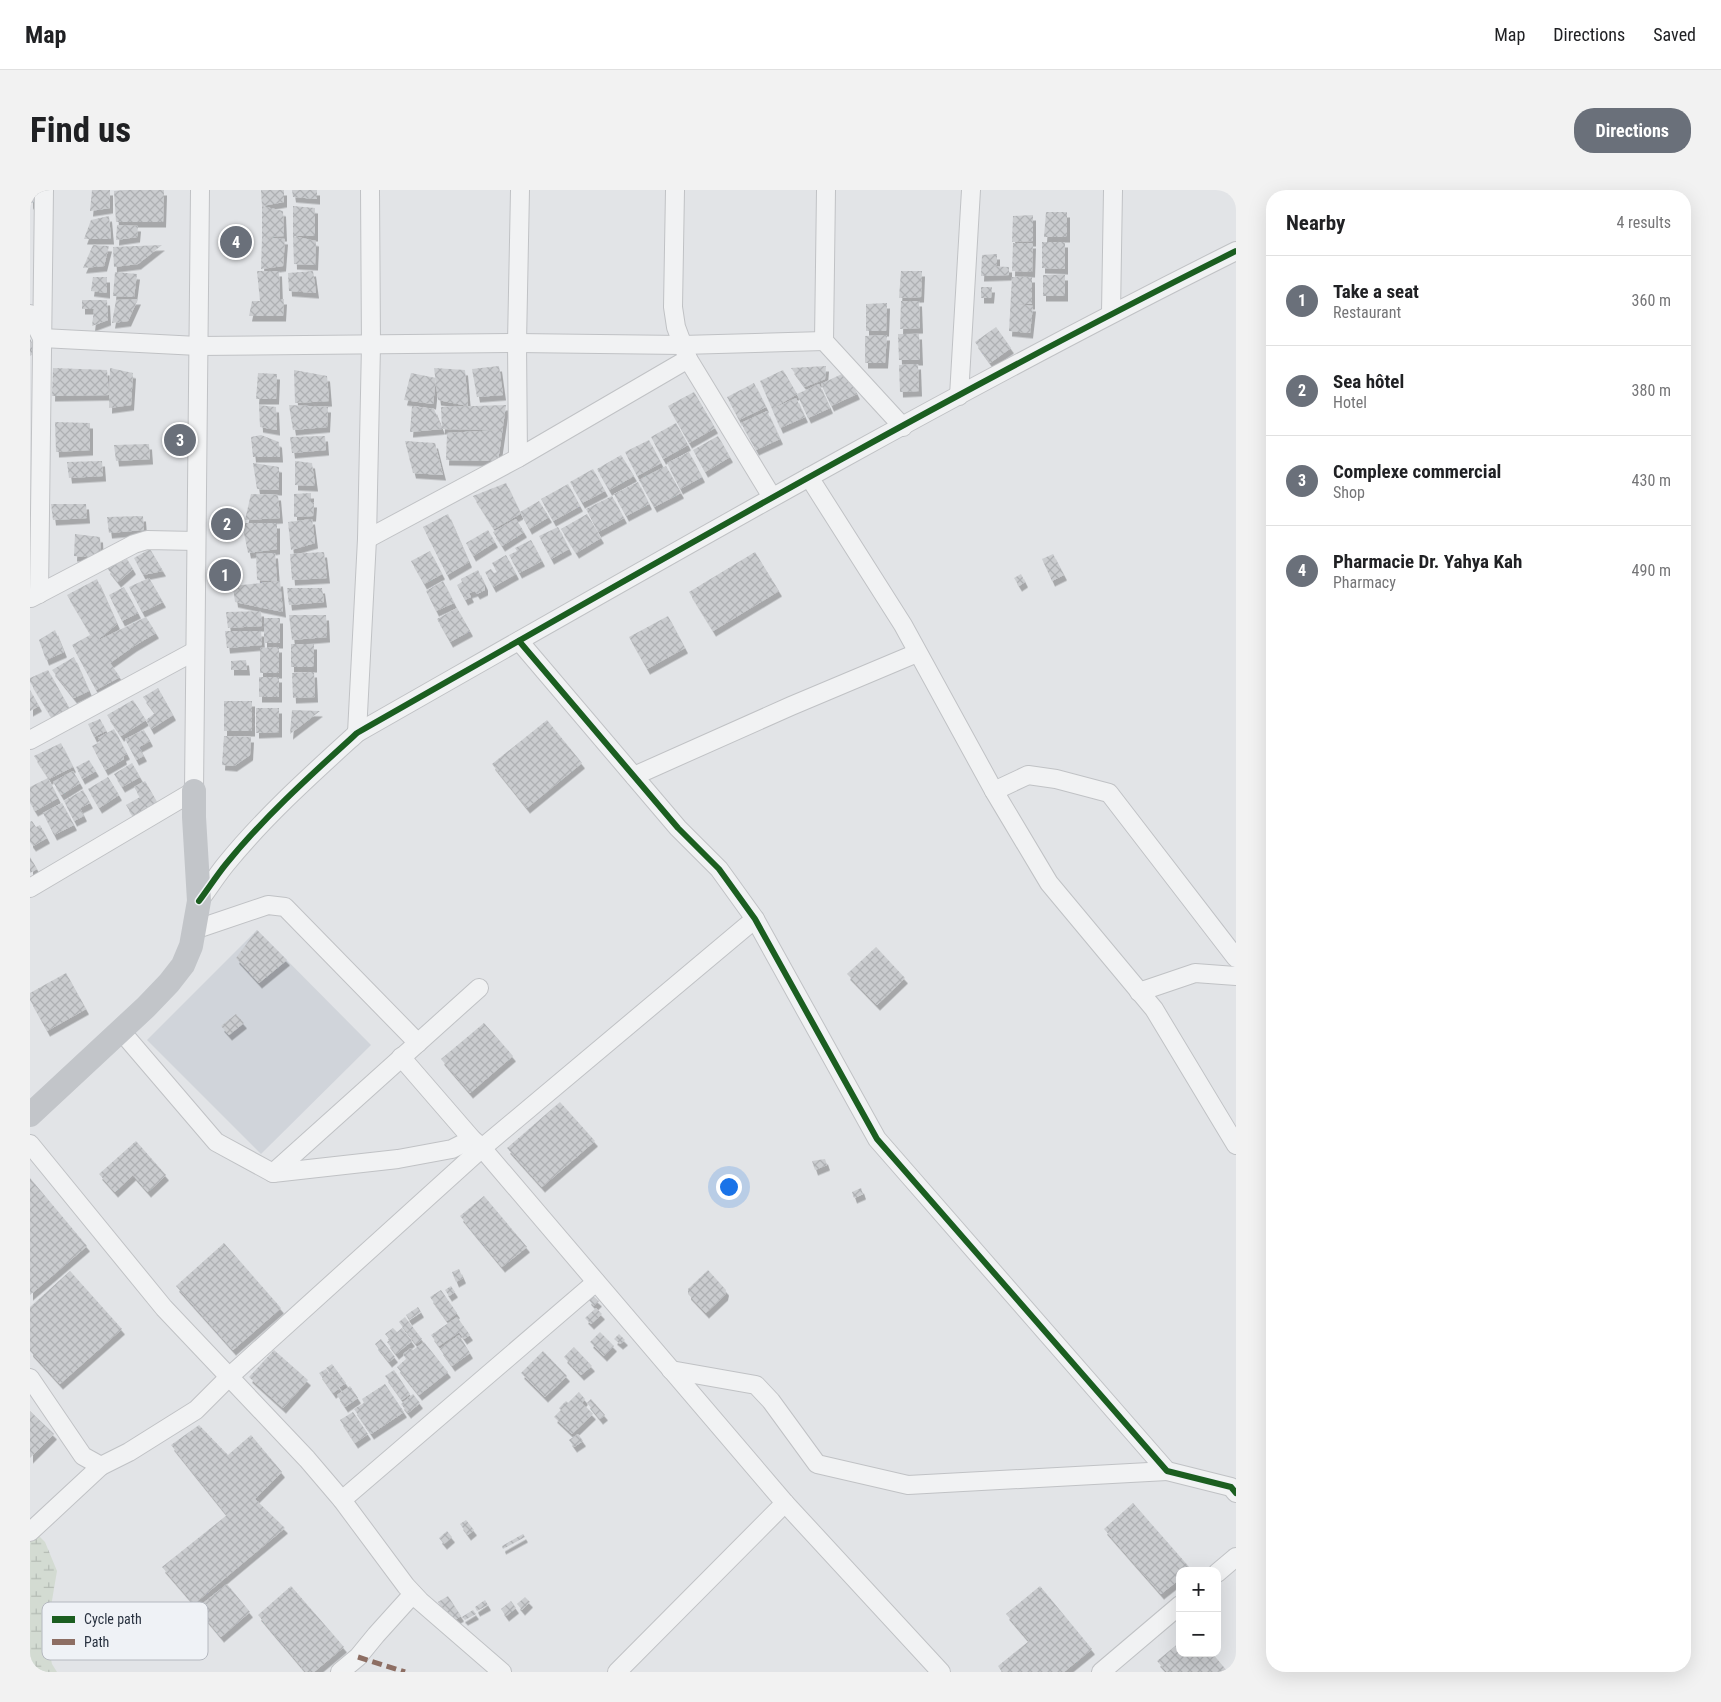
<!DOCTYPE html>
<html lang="en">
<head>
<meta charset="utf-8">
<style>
  :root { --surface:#fff; --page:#f2f2f2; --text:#202124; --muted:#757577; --line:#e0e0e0; --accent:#6a707a }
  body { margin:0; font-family:"Roboto Condensed",sans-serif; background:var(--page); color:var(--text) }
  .controls { position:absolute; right:15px; bottom:15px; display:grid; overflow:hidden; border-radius:10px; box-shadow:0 5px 20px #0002 }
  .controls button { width:45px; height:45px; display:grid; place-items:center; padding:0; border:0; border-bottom:1px solid var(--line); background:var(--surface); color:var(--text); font:25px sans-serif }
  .you { position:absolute; left:698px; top:996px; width:18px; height:18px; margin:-12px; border:4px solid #fff; border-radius:50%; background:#1a73e8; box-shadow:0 0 0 8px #1a73e833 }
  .badge { display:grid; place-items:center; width:32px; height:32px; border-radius:50%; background:var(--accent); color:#fff; font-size:16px; font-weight:700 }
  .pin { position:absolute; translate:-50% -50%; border:2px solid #fff; box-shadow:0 1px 5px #0006 }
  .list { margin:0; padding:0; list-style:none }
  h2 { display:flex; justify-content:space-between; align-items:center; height:65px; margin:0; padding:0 20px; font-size:21px }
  h2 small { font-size:16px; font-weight:400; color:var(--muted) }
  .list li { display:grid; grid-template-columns:32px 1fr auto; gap:15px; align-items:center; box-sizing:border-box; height:90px; padding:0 20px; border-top:1px solid var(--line) }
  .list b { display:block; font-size:19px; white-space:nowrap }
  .list p { margin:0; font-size:16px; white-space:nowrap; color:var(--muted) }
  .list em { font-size:16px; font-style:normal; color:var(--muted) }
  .map { position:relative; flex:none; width:1206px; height:1482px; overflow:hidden; border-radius:20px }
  header { display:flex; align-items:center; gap:30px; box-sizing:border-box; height:70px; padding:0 25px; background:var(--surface); border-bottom:1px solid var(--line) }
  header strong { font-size:24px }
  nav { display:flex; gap:28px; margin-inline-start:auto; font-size:18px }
  .intro { display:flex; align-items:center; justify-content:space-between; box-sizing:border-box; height:120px; padding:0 30px }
  h1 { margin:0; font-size:35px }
  .button { padding:12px 22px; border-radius:20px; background:var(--accent); color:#fff; font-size:18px; font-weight:700 }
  main { display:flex; gap:30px; padding:0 30px }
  aside { flex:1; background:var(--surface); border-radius:20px; box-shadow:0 5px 20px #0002 }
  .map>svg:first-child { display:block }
</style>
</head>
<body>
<header>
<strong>Map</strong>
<nav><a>Map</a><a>Directions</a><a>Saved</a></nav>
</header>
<div class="intro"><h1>Find us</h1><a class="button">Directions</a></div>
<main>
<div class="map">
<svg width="1206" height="1482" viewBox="0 0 1206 1482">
  <defs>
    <pattern id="wetland-marsh" width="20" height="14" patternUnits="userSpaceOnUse" patternTransform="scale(1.25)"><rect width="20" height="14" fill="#d3dbd2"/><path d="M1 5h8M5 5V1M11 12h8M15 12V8" fill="none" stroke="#b5bcb5"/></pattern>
    <pattern id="building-cross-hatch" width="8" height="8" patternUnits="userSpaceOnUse" patternTransform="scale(1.25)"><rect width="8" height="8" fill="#cacccf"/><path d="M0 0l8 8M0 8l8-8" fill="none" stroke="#aeb0b3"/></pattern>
    <filter id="shadow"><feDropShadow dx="3" dy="5.5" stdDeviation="0" flood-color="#0004"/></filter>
  </defs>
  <rect width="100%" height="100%" fill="#e2e4e7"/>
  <polygon fill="#d0d4da" points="227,740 341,855 231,964 117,850"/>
  <polygon fill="url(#wetland-marsh)" points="0,1337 15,1352 27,1381 16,1446 22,1474 27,1482 0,1482"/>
  <g fill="url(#building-cross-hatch)" filter="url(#shadow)">
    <polygon points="0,0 2,0 8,9 0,14"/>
    <polygon points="62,0 80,0 80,18 60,21"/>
    <polygon points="94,0 134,0 133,32 86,32 84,1"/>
    <polygon points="231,0 254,0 254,12 232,16"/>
    <polygon points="262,0 287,0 287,9 263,7"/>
    <polygon points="232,16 253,21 254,46 232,47"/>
    <polygon points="263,16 285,18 285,46 263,46"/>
    <polygon points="1016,22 1037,22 1037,47 1014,47"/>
    <polygon points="1003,25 1003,51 982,52 983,26"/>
    <polygon points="79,26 81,49 54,49 61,30"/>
    <polygon points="87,35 108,36 107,47 86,50"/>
    <polygon points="263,46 286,51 285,75 264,74"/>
    <polygon points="232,47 255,49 253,76 231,79"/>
    <polygon points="1012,52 1035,52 1035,79 1012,78"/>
    <polygon points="983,53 1003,53 1002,82 982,81"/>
    <polygon points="63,55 79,56 74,76 53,78"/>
    <polygon points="132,55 108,74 84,77 83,57"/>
    <polygon points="967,64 967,75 958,76 979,77 979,85 951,86 952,65"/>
    <polygon points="227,81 249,81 250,109 254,109 253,126 219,126 222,111 230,111"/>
    <polygon points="283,81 286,103 259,101 258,83"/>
    <polygon points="871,81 892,81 891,107 869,108"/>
    <polygon points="85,82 107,84 104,107 83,106"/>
    <rect x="1013" y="85" width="22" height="21"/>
    <polygon points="63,87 77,87 77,103 61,101"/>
    <polygon points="982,87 1002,87 1002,114 987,114 1003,116 1000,143 979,141"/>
    <polygon points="951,97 962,97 961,108 951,108"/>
    <polygon points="108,109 98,131 82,133 86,110"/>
    <polygon points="52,110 77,110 78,130 62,136 64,119 52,119"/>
    <polygon points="871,111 889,111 890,138 870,139"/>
    <polygon points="857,113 856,141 836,141 836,114"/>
    <polygon points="966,137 981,158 960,173 945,152"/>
    <polygon points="868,144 889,144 890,170 869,170"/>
    <polygon points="857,145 855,173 835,173 835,146"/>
    <polygon points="0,149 7,162 0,166"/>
    <polygon points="888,174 889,201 870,202 869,175"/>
    <polygon points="469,176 473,205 447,207 442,179"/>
    <polygon points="796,176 795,189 775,197 761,178"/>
    <polygon points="23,178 77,180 79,205 22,206"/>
    <polygon points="80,178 103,183 101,215 79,218"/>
    <polygon points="404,178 435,180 438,216 408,210"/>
    <polygon points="264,180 297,186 299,211 265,213"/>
    <polygon points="753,180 767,204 742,219 730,191"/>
    <polygon points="816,182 827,204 801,216 791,194"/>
    <polygon points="228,183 247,184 246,209 226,209"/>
    <polygon points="381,183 406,188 403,214 374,210"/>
    <polygon points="724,193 736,217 709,230 697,207"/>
    <polygon points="789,194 800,218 778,228 767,204"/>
    <polygon points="664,202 685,238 659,253 638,216"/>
    <polygon points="766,208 775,227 750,238 742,219"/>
    <polygon points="229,215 246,217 247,240 230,237"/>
    <polygon points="259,215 298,217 297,237 263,240"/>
    <polygon points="476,215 468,271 416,270 417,243 469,240 412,239 411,217"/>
    <polygon points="382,216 404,219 412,239 380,242"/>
    <polygon points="737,221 750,249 726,260 711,233"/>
    <polygon points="25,232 60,233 60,260 26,262"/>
    <polygon points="646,233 658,255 633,269 621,247"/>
    <polygon points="231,245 249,252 250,267 223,267 221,247"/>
    <polygon points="295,246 296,260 262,263 260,247"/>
    <polygon points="688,246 700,267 675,282 663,260"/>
    <polygon points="619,250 631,273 607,286 595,262"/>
    <polygon points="375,251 405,253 413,285 383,283"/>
    <polygon points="119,254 120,269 86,271 84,255"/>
    <polygon points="659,262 672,287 650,299 637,273"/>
    <polygon points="591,265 604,286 579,300 567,279"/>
    <polygon points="72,271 73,286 39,288 37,272"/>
    <polygon points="265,271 282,273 285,296 265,295"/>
    <polygon points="223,273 249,277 249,300 227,299"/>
    <polygon points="636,276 651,303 624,317 609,290"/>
    <polygon points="563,279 575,301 552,313 540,292"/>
    <polygon points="608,292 619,314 596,326 584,304"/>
    <polygon points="476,293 490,322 509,311 519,327 499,339 490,322 490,324 464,339 443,306"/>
    <polygon points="538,294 550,316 523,331 511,309"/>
    <polygon points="281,303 281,312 284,312 283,326 264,327 264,304"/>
    <polygon points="221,304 248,305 250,328 215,330"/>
    <polygon points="582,306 594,328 568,342 556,319"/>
    <polygon points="21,314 56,314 57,328 23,330"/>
    <polygon points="418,324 439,372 417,385 393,337"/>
    <polygon points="557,324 571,348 546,363 531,339"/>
    <polygon points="113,326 114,340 79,343 77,327"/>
    <polygon points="282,329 285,353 261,360 258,332"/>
    <polygon points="486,329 494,342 472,356 463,342"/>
    <polygon points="212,333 247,333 247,359 218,363"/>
    <polygon points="528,337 539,359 521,369 509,346"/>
    <polygon points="458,340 465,352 443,366 436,353"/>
    <polygon points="45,344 70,347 71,368 44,366"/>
    <polygon points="501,350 512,371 489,383 479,365 487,361 485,358"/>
    <polygon points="120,359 133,381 113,385 104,368"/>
    <polygon points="400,361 412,384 394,394 381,371"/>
    <polygon points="294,362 297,388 262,390 260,364"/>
    <polygon points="725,362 749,401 683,441 659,402"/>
    <polygon points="245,363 247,391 227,390 226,364"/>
    <polygon points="1023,364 1034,385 1022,391 1012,369"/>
    <polygon points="476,365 486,384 463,397 455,382 461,379 464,383 467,382 462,373"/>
    <polygon points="97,369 103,379 88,392 77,378"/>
    <polygon points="448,380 455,395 455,400 447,404 445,401 439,403 441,407 435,410 427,395 432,392 431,389"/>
    <polygon points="991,384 995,392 989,396 984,388"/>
    <polygon points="119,388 133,412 112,422 99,397"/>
    <polygon points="67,389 87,434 65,452 116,427 126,443 104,456 80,473 90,487 66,500 42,455 60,445 63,449 37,405"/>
    <polygon points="250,391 253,422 205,412 203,396"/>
    <polygon points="413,391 424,413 406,421 396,401"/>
    <polygon points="94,397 108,423 92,431 79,405"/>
    <polygon points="257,398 292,398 294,412 259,415"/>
    <polygon points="427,418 440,441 420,452 407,429"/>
    <polygon points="231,421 232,436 198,438 196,422"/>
    <polygon points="259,425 296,425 297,447 262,450"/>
    <polygon points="638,426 655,458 617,479 599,447"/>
    <rect x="234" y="428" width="16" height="25"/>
    <polygon points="25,440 34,462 16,470 9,450"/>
    <polygon points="195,441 231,441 232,455 197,458"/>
    <rect x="261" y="454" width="23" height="23"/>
    <polygon points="249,457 249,483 230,483 230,458"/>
    <polygon points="44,467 59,501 44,508 22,480"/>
    <polygon points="216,470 217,480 201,480 201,471"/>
    <polygon points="18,480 41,521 23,530 0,492 0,488"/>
    <polygon points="284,482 285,507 263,508 262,483"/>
    <rect x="229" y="487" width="20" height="20"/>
    <polygon points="128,498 143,525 121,539 116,530 125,523 113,507"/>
    <polygon points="0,500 9,516 0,521"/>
    <polygon points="103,510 116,530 91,546 77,525"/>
    <rect x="194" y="511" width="28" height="30"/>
    <polygon points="226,518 249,518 249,542 226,543"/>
    <polygon points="262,520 290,521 260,544"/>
    <polygon points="70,529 76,541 64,547 58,534"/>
    <polygon points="517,530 552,573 497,618 462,574"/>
    <polygon points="84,539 97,564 93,566 94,569 75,580 62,556 70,552 68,548"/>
    <polygon points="114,540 120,551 109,557 114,566 106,570 95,549"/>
    <polygon points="194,546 221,547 220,565 204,576 192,575"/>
    <polygon points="31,553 43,577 19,589 4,566"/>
    <polygon points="59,570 66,581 52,589 46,577"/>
    <polygon points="102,573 110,587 92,597 84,584"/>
    <polygon points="43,581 50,593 31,605 23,592"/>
    <polygon points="78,587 89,605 69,618 58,599"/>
    <polygon points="18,588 28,608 5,621 0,613 0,597"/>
    <polygon points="115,591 127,612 103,626 96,615 110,607 104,597"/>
    <polygon points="53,600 60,613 50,618 54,626 44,631 34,611"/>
    <polygon points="32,613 44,635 24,645 13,623"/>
    <polygon points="2,631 6,637 10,635 17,648 3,656 0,652 0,632"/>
    <polygon points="0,667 7,679 0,683"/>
    <polygon points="227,740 257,770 229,793 206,768"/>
    <polygon points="846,757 875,788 847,815 817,784"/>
    <polygon points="36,783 56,819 17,841 0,810 0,803"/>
    <polygon points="206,824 214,833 199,845 191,836"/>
    <polygon points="454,833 483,866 440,903 411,869"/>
    <polygon points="530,912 565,951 512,997 477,958"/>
    <polygon points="106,951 136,985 118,1002 103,985 85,1002 69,984"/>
    <polygon points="795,969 797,975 785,980 782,971"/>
    <polygon points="0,988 57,1056 0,1105"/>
    <polygon points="831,998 833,1004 824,1008 822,1002"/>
    <polygon points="454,1006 497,1057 472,1077 430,1026"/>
    <polygon points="194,1053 251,1118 203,1160 146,1096"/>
    <polygon points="429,1079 433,1088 426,1092 422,1082"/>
    <polygon points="678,1080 696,1100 695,1105 676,1123 658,1104 658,1099"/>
    <polygon points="40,1081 92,1139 30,1194 0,1161 0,1117"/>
    <polygon points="421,1096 425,1102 419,1106 415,1100"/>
    <polygon points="411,1100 427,1123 417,1131 400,1107"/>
    <polygon points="562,1105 569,1111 564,1116 558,1109"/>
    <polygon points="388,1117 391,1122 379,1130 376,1125"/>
    <polygon points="566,1118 572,1124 561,1134 555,1128"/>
    <polygon points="375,1127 392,1149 386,1154 369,1132"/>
    <polygon points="427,1127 440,1145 434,1149 429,1142 409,1156 401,1145"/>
    <polygon points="363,1138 367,1142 372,1138 382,1151 366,1164 357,1152 360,1150 355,1144"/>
    <polygon points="570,1142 584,1156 574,1166 560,1152"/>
    <polygon points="589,1144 595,1150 590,1154 584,1149"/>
    <polygon points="429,1145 440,1163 422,1176 410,1159"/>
    <polygon points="351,1149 365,1167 359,1172 345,1154"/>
    <polygon points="394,1152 418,1182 389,1205 367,1177 376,1169 373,1164 381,1158 383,1160"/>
    <polygon points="544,1157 562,1176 551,1185 534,1167"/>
    <polygon points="244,1160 278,1190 253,1218 219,1187"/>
    <polygon points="513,1161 537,1186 515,1207 491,1183"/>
    <polygon points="302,1174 316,1193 310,1197 296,1178"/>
    <polygon points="296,1179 310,1198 303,1203 289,1183"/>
    <polygon points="364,1180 380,1204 372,1210 355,1186"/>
    <polygon points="355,1194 374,1222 341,1244 324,1219 334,1213 332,1209"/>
    <polygon points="320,1196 328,1208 315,1217 307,1205"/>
    <polygon points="549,1202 555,1209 552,1213 563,1224 542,1244 524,1227 531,1220 529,1218 536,1211 538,1213"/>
    <polygon points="383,1204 390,1213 378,1223 371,1214"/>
    <polygon points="561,1209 575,1225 570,1229 557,1213"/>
    <polygon points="0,1221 24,1244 0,1268"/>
    <polygon points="323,1222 338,1244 325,1253 310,1230"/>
    <polygon points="169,1235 198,1265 221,1245 252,1282 225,1309 255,1338 164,1414 132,1377 197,1325 141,1255"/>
    <polygon points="548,1244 553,1251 544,1257 539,1250"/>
    <polygon points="1103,1313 1161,1379 1159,1381 1150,1381 1150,1389 1131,1404 1074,1339"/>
    <polygon points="436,1330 444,1340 438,1345 430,1334"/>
    <polygon points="417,1341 422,1347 414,1354 409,1348"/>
    <polygon points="493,1344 495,1347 473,1359 472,1356"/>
    <polygon points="197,1394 220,1422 191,1447 167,1418"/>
    <polygon points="261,1396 314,1457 284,1482 276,1482 228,1425"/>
    <polygon points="1010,1396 1062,1459 1034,1482 972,1482 968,1476 999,1451 976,1424"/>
    <polygon points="418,1406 431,1426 420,1433 408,1412"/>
    <polygon points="495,1407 500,1412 492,1420 487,1414"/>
    <polygon points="455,1410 458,1415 447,1421 445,1417"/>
    <polygon points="481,1411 486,1418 476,1426 471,1419"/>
    <polygon points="443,1420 446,1424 435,1430 432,1427"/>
    <polygon points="1150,1452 1150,1463 1182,1463 1198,1482 1137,1482 1127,1471"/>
  </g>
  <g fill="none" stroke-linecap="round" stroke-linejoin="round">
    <g stroke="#c0c2c5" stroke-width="20">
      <g id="street">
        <polyline points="645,0 643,117 646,137 658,169 742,307"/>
        <polyline points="796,0 794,151 873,237"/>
        <polyline points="1081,123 1083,0"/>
        <polyline points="0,124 12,148 168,156 487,153 652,155 794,151"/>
        <polyline points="929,206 941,0"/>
        <polyline points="488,268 487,153 490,0"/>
        <polyline points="779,287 873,435 964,601 1019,693 1124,819 1206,955"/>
        <polyline points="337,349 488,268 658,169"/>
        <polyline points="9,404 14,0"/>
        <polyline points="1,408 104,354 117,350 166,351"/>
        <polyline points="489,451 648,638 689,679 725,729 847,949 1137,1281 1201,1297 1206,1303"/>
        <polyline points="327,543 337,349 341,155 340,0"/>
        <polyline points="0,550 165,461"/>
        <polyline points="604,586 761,516 887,463"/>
        <polyline points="964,601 998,585 1026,589 1079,603 1206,768"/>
        <polyline points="0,698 164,601 170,0"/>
        <path d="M169,711C178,699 187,685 196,674C235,626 282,584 327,543C617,378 907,210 1206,61"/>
        <polyline points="164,740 238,715 255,717 388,853"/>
        <polyline points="1109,802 1165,783 1206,786"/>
        <polyline points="91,841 186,952 243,983 368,969 422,959 442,949"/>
        <polyline points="371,867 442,949 452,958 755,1313 911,1482"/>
        <polyline points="0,954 134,1118 277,1269 312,1310 376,1396 390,1411 472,1482"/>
        <polyline points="243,983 449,798"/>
        <polyline points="641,1180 726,1195 741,1211 787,1274 878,1295 1137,1281"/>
        <polyline points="0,1188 53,1266 71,1276 99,1262 166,1220 200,1186 452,958 725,729"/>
        <polyline points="312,1310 566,1092"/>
        <polyline points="0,1342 71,1276"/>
        <polyline points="1187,1383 1206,1367"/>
        <polyline points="310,1482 328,1467 346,1445 383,1404"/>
        <polyline points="587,1482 755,1313"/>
        <polyline points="1071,1482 1150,1415"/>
      </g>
    </g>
    <use href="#street" stroke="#f1f2f3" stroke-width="18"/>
    <polyline stroke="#c2c5c9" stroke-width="24" points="0,925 116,817 139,793 153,775 161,756 169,711 164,627 164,601"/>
    <polyline stroke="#8d6e63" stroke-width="5" stroke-dasharray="10 5" stroke-linecap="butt" points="328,1467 375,1482"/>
    <g stroke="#eff2f6" stroke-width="9">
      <g id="cycleway">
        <polyline points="489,451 648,638 689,679 725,729 847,949 1137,1281 1201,1297 1206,1303"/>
        <path d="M169,711C178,699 187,685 196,674C235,626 282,584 327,543C617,378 907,210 1206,61"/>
      </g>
    </g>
    <use href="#cycleway" stroke="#1b5e20" stroke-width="6"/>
  </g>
  <rect x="12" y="1412" width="166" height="58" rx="8" fill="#eff2f6" stroke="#b4b8bf" stroke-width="1"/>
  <rect x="22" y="1426" width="23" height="7" fill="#1b5e20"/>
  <rect x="22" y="1449" width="23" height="6" fill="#8d6e63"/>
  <g font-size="14" fill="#293240">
    <text x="54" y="1434">Cycle path</text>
    <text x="54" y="1457">Path</text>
  </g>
</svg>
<div class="controls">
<button>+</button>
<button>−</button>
</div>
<div class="you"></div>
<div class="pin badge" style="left:195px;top:385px">1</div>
<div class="pin badge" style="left:197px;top:334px">2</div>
<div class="pin badge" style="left:150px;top:250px">3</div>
<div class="pin badge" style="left:206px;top:52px">4</div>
</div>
<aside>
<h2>Nearby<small>4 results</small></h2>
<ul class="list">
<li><span class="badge">1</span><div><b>Take a seat</b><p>Restaurant</p></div><em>360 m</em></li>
<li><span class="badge">2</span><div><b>Sea hôtel</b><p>Hotel</p></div><em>380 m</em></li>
<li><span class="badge">3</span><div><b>Complexe commercial</b><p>Shop</p></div><em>430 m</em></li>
<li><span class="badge">4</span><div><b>Pharmacie Dr. Yahya Kah</b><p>Pharmacy</p></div><em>490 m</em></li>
</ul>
</aside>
</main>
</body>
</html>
